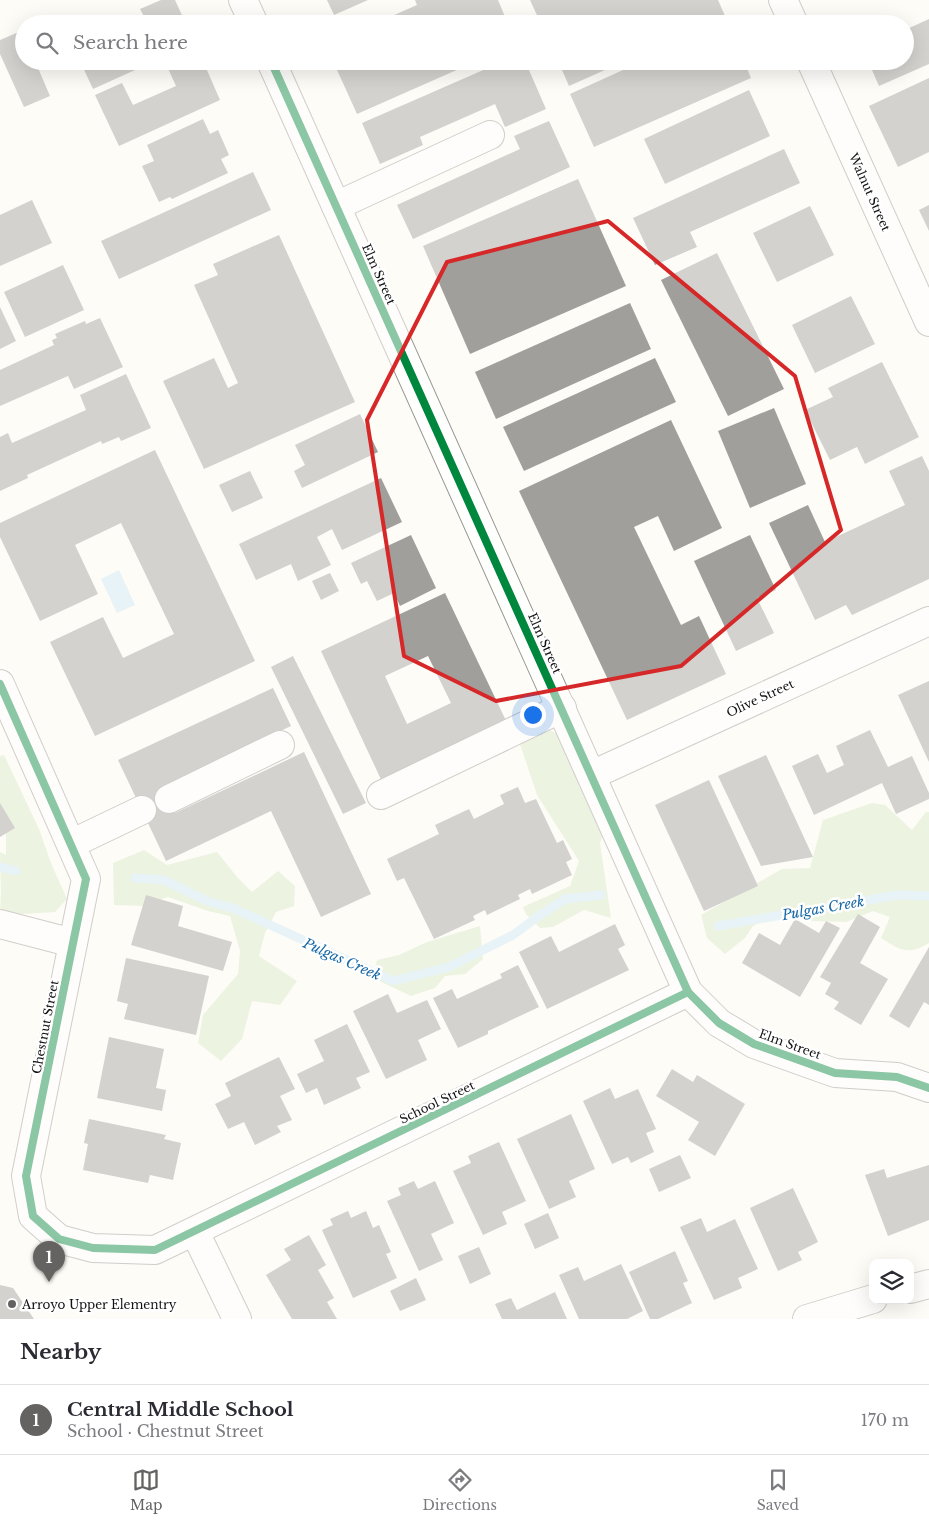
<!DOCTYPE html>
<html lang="en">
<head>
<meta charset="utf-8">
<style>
  :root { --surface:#fff; --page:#f7f7f7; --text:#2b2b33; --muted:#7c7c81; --line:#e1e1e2; --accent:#646362 }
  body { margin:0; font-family:"Libre Baskerville",serif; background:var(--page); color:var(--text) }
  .controls { position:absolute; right:15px; bottom:15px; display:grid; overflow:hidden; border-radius:10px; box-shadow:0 5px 20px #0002 }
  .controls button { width:45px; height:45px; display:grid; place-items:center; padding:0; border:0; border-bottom:1px solid var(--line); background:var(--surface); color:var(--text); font:25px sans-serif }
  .you { position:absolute; left:532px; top:714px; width:18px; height:18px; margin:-12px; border:4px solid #fff; border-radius:50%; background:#1a73e8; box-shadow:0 0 0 8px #1a73e833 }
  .badge { display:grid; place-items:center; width:32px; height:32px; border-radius:50%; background:var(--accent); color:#fff; font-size:16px; font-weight:700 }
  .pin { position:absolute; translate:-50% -41px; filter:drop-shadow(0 1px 2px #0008) }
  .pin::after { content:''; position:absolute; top:26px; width:18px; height:15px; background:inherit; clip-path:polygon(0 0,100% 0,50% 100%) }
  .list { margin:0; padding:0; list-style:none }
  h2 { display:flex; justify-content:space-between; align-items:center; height:65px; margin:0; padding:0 20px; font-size:21px }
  h2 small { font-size:16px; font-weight:400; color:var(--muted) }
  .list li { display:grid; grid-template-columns:32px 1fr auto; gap:15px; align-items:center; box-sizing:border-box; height:70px; padding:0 20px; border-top:1px solid var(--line) }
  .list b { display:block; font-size:19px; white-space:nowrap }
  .list p { margin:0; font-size:16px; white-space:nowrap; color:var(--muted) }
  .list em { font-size:16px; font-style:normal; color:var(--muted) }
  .icon { flex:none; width:28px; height:28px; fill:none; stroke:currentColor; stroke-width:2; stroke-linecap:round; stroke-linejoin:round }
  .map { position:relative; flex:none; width:929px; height:1319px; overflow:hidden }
  .search { position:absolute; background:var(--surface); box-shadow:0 5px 20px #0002; left:15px; right:15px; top:15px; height:55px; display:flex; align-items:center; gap:12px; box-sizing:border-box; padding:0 18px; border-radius:28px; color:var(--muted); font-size:19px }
  .sheet { height:135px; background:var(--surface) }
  nav { display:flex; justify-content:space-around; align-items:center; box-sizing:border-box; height:70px; border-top:1px solid var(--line); background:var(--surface); font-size:14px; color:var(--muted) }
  nav a { display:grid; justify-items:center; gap:2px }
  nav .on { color:var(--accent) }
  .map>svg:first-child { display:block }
</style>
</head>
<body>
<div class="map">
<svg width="929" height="1319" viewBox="0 0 929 1319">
  <rect width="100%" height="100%" fill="#fdfcf7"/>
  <g fill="#d8eac5">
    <polygon points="542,726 561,736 606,827 600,843 611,918 584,910 553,927 540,928 526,914 523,907 570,886 579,861 537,795 520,744"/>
    <polygon points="4,755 39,829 51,863 67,899 55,912 22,914 0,913 1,893 0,852 6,855 6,820 0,807 0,756"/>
    <path d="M872,803L885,805L912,830L926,812H929V943C908,956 900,950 881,938L890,917L873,911L846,922L810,921L784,910L753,926L745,938L725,954L707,938L701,915L782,869L810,868L823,820Z"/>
    <polygon points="144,850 167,865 217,852 238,878 252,892 278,871 295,886 294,906 276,912 265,933 259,956 297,981 280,1005 252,1001 242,1039 221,1061 198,1043 203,1015 238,974 240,951 230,916 208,911 168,897 143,906 114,905 113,863"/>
    <polygon points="480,926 483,959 465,974 445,976 435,988 411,996 373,978 377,960 399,955 427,942"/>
  </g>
  <polygon fill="#cde8f7" points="119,570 135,605 117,613 101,579"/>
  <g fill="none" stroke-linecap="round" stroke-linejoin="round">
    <g stroke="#cde8f7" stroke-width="9">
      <polyline points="0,867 16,871"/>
      <polyline points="135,878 164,880 207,901 235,909 393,981 449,967 513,935 536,918 565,899 601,895"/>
      <polyline points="718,926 897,895 929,896"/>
    </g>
  </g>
  <g fill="#a19f9c" fill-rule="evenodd">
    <polygon points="161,0 175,0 186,24 148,24 140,9"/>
    <polygon points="327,0 368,0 334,15"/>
    <polygon points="415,0 498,0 508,24 374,24 417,5"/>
    <polygon points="530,0 718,0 725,16 708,24 541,24"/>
    <polygon points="929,19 929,64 879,86 868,61 905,61 905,30"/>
    <polygon points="21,31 24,37 24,61 35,61 50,96 24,107 0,54 0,40"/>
    <polygon points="80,61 155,61 93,89"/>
    <polygon points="173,61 203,61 220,100 119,146 95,95 122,83 133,105 176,86 166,64"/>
    <polygon points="333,61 477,61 357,114"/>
    <polygon points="504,61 525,61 546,109 505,127 495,104 420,137 423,145 380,164 362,123"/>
    <polygon points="558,61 625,61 569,86"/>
    <polygon points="643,61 744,61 751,78 594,147 570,94"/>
    <polygon points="929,78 929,152 898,167 869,106"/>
    <polygon points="749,90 770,136 665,184 644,139"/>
    <polygon points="203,119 210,134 218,130 229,155 221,159 228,173 172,199 170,197 159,202 142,166 154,161 147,145"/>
    <polygon points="549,121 570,167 413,239 397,205 520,149 514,136"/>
    <polygon points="784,149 800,183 690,232 697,247 655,265 633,218"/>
    <polygon points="253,172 271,210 119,279 101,241"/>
    <polygon points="578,179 626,286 470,354 423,246"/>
    <polygon points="32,200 52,243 0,266 0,215"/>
    <polygon points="929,205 929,231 919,210"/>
    <polygon points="810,206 834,255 777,282 753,233"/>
    <polygon points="279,235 355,402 204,469 163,381 214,358 228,388 238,383 194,285 218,275 213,264"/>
    <polygon points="717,253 784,389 728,416 661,280"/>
    <polygon points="63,265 84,310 25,337 4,292"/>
    <polygon points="851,296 875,344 815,373 792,325"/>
    <polygon points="630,303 651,349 496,419 475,372"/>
    <polygon points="0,307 16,341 0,349"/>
    <polygon points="100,318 123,367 74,389 68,376 0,406 0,370 54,345 52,340 57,338 55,334 85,321 86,324"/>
    <polygon points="655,358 676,402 524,471 503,427"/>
    <polygon points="882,362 919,437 865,464 857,447 830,460 805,410 833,397 828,388"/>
    <polygon points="126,374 151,428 121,441 119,437 102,444 101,441 27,475 28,478 0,491 0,437 8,433 12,443 86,410 80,395"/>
    <polygon points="774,408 806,484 750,508 718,431"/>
    <polygon points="360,414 378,452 302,488 294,471 305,465 295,445"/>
    <polygon points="671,420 722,528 674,551 658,516 634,527 681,625 699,616 726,674 627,720 519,491"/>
    <polygon points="155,450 255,661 95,736 50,642 103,617 123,658 174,634 121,523 75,545 98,594 40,621 0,537 0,523"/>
    <polygon points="922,456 929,471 929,579 852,615 846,605 815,620 769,523 808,505 825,542 905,505 889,471"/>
    <polygon points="250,471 263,498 232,512 219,485"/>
    <polygon points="381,478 402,522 342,550 332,529 317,537 331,565 298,581 291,564 256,580 239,544"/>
    <polygon points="411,535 436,588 400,606 394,593 377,601 367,581 361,584 351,563"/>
    <polygon points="750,535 776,590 757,598 774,633 736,651 694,561"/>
    <polygon points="330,573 339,591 321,600 312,581"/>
    <path d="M445,593L510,729L385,788L321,651ZM428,656L451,703L407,724L385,676Z"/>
    <polygon points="293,656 366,803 343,814 271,667"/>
    <polygon points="929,681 929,762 898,695"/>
    <polygon points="273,688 291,726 163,786 175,813 304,752 371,894 321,917 271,811 166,861 118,760"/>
    <polygon points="870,730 888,767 912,756 929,793 929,799 896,814 882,783 814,815 792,766 818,754 827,773 844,765 836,746"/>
    <polygon points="766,755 813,857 761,866 718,776"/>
    <polygon points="709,780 758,886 704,911 655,805"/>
    <polygon points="518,787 525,803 536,799 557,843 563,840 572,859 566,862 572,875 532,894 530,889 518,895 520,899 487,915 485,910 473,916 475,920 434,939 404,878 397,881 387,859 439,834 435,825 469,809 474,819 504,804 500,795"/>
    <polygon points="0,803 15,828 0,837"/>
    <polygon points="146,895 183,906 178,926 232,942 223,971 131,945"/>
    <polygon points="858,914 880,927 860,963 888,979 861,1025 834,1009 839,1002 825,994 831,983 820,977"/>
    <polygon points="795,919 819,933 826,921 840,928 800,997 742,963 759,933 780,945"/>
    <polygon points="615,924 625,945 618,949 629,970 547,1009 519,952 551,936 559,952"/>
    <polygon points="929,947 929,1005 924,1002 909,1028 889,1016"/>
    <polygon points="126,958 209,976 196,1035 124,1019 128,1004 117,1001"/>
    <polygon points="518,965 539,1007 488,1031 488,1034 458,1048 433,998 452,989 457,999 502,978 500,974"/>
    <polygon points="388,994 397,1013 427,1000 441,1029 418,1040 427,1060 386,1079 353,1011"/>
    <polygon points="347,1024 370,1072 356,1078 361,1088 324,1105 317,1088 306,1093 297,1074 324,1061 314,1040"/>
    <polygon points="109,1037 164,1049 156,1088 166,1090 162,1111 97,1098"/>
    <polygon points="279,1057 295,1089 280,1096 292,1120 277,1126 281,1132 255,1145 244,1122 228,1129 215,1104 231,1096 225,1083"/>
    <polygon points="672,1069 693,1082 697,1075 745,1104 715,1156 688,1140 699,1122 656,1096"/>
    <polygon points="610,1088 615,1099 638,1089 656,1129 646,1133 654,1152 631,1163 628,1157 612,1164 583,1101"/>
    <polygon points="571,1114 595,1169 569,1181 576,1197 549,1209 517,1139"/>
    <polygon points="89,1119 166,1135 164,1139 181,1143 173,1180 150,1175 148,1183 83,1170 88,1144 84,1143"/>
    <polygon points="499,1142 526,1201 502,1212 507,1224 483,1235 453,1171 471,1163 468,1156"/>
    <polygon points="680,1155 691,1178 659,1192 649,1169"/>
    <polygon points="929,1165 929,1220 888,1236 865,1175 884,1169 887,1178"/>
    <polygon points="414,1181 418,1189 435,1181 454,1223 431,1234 443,1260 419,1271 387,1201 401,1195 398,1188"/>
    <polygon points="793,1188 818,1242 798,1252 802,1260 778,1271 750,1208"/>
    <polygon points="348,1211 351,1218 366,1211 373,1228 379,1225 391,1252 386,1254 397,1278 353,1298 322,1230 333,1225 330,1219"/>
    <polygon points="548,1213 559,1238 535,1249 524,1224"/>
    <polygon points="701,1218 707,1232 735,1219 758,1269 738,1278 742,1288 714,1300 680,1227"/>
    <polygon points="309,1235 326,1265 318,1270 334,1298 327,1302 337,1319 292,1319 266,1275 291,1260 284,1249"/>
    <polygon points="479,1247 491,1274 470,1284 458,1256"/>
    <polygon points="675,1251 688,1281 683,1283 692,1303 658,1319 650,1319 629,1272"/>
    <polygon points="621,1264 643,1311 627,1319 579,1319 559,1275 578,1267 584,1281"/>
    <polygon points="416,1278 426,1300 400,1311 390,1291"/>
    <polygon points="0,1285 13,1288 34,1319 0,1319"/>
    <polygon points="555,1292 567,1319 502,1319 495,1304 511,1298 517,1310"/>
  </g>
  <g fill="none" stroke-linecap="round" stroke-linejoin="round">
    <g stroke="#979795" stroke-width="30">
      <g id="minor">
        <polyline points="243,0 254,24"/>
        <polyline points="783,0 794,24"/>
        <polyline points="271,61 688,992 719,1023 754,1044 835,1073 897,1077 929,1088"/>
        <polyline points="811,61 929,322"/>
        <polyline points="336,206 490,135"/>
        <polyline points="0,684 86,879 26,1176 33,1216 59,1239 93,1248 155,1250 688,992"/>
        <polyline points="592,775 929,621"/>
        <polyline points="381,795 562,708"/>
        <polyline points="169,799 280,745"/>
        <polyline points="71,844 142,810"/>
        <polyline points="0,924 73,943"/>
        <polyline points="195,1232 237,1319"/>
        <polyline points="910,1289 929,1284"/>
        <polyline points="807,1319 873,1299"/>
      </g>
    </g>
    <use href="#minor" stroke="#fffffe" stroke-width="28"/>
    <g stroke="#fff" stroke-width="11">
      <g id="cycleway">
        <polyline points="271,61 688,992 719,1023 754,1044 835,1073 897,1077 929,1088"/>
        <polyline points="0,684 86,879 26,1176 33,1216 59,1239 93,1248 155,1250 688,992"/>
      </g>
    </g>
    <use href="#cycleway" stroke="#00873e" stroke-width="8"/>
  </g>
  <path d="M0 0H929V1319H0ZM608,221L795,376L841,530L681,666L496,701L404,656L367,420L447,262Z" fill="#fdfcf7" fill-opacity=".55" fill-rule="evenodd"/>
  <path fill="none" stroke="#d62828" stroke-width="4" stroke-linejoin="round" d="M608,221L795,376L841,530L681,666L496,701L404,656L367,420L447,262Z"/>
  <circle fill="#646362" stroke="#fff" stroke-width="2" cx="12" cy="1304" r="5"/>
  <g text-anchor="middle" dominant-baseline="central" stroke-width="5" stroke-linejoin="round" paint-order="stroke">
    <g font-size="12" fill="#111" stroke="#fff">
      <text transform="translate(870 192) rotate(66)">Walnut Street</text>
      <text transform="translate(379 274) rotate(66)">Elm Street</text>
      <text transform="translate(545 643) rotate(66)">Elm Street</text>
      <text transform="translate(760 698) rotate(-25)">Olive Street</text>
      <text transform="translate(45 1027) rotate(-79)">Chestnut Street</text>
      <text transform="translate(790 1044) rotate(20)">Elm Street</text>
      <text transform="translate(437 1102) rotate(-26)">School Street</text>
    </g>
    <g font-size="12" fill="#111" stroke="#fff" text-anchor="start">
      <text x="22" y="1304">Arroyo Upper Elementry</text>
    </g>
    <g font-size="14" font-style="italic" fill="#1768a6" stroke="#fff">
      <text transform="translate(823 908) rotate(-10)">Pulgas Creek</text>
      <text transform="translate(342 959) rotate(24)">Pulgas Creek</text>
    </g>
  </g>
</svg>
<div class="controls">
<button><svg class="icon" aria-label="layers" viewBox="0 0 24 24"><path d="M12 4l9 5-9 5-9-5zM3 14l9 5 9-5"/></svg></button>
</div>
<div class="you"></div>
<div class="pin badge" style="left:49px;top:1282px">1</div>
<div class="search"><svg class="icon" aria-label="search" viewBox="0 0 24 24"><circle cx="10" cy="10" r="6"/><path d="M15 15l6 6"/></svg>Search here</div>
</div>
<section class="sheet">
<h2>Nearby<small></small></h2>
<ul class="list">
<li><span class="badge">1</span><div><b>Central Middle School</b><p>School · Chestnut Street</p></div><em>170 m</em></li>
</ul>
</section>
<nav>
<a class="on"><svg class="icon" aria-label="map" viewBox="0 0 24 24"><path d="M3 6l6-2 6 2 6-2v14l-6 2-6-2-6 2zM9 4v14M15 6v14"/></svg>Map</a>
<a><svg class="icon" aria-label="directions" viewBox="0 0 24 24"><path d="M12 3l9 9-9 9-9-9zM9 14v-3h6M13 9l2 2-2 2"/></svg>Directions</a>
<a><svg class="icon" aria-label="saved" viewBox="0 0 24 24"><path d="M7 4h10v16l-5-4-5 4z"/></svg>Saved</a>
</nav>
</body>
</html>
